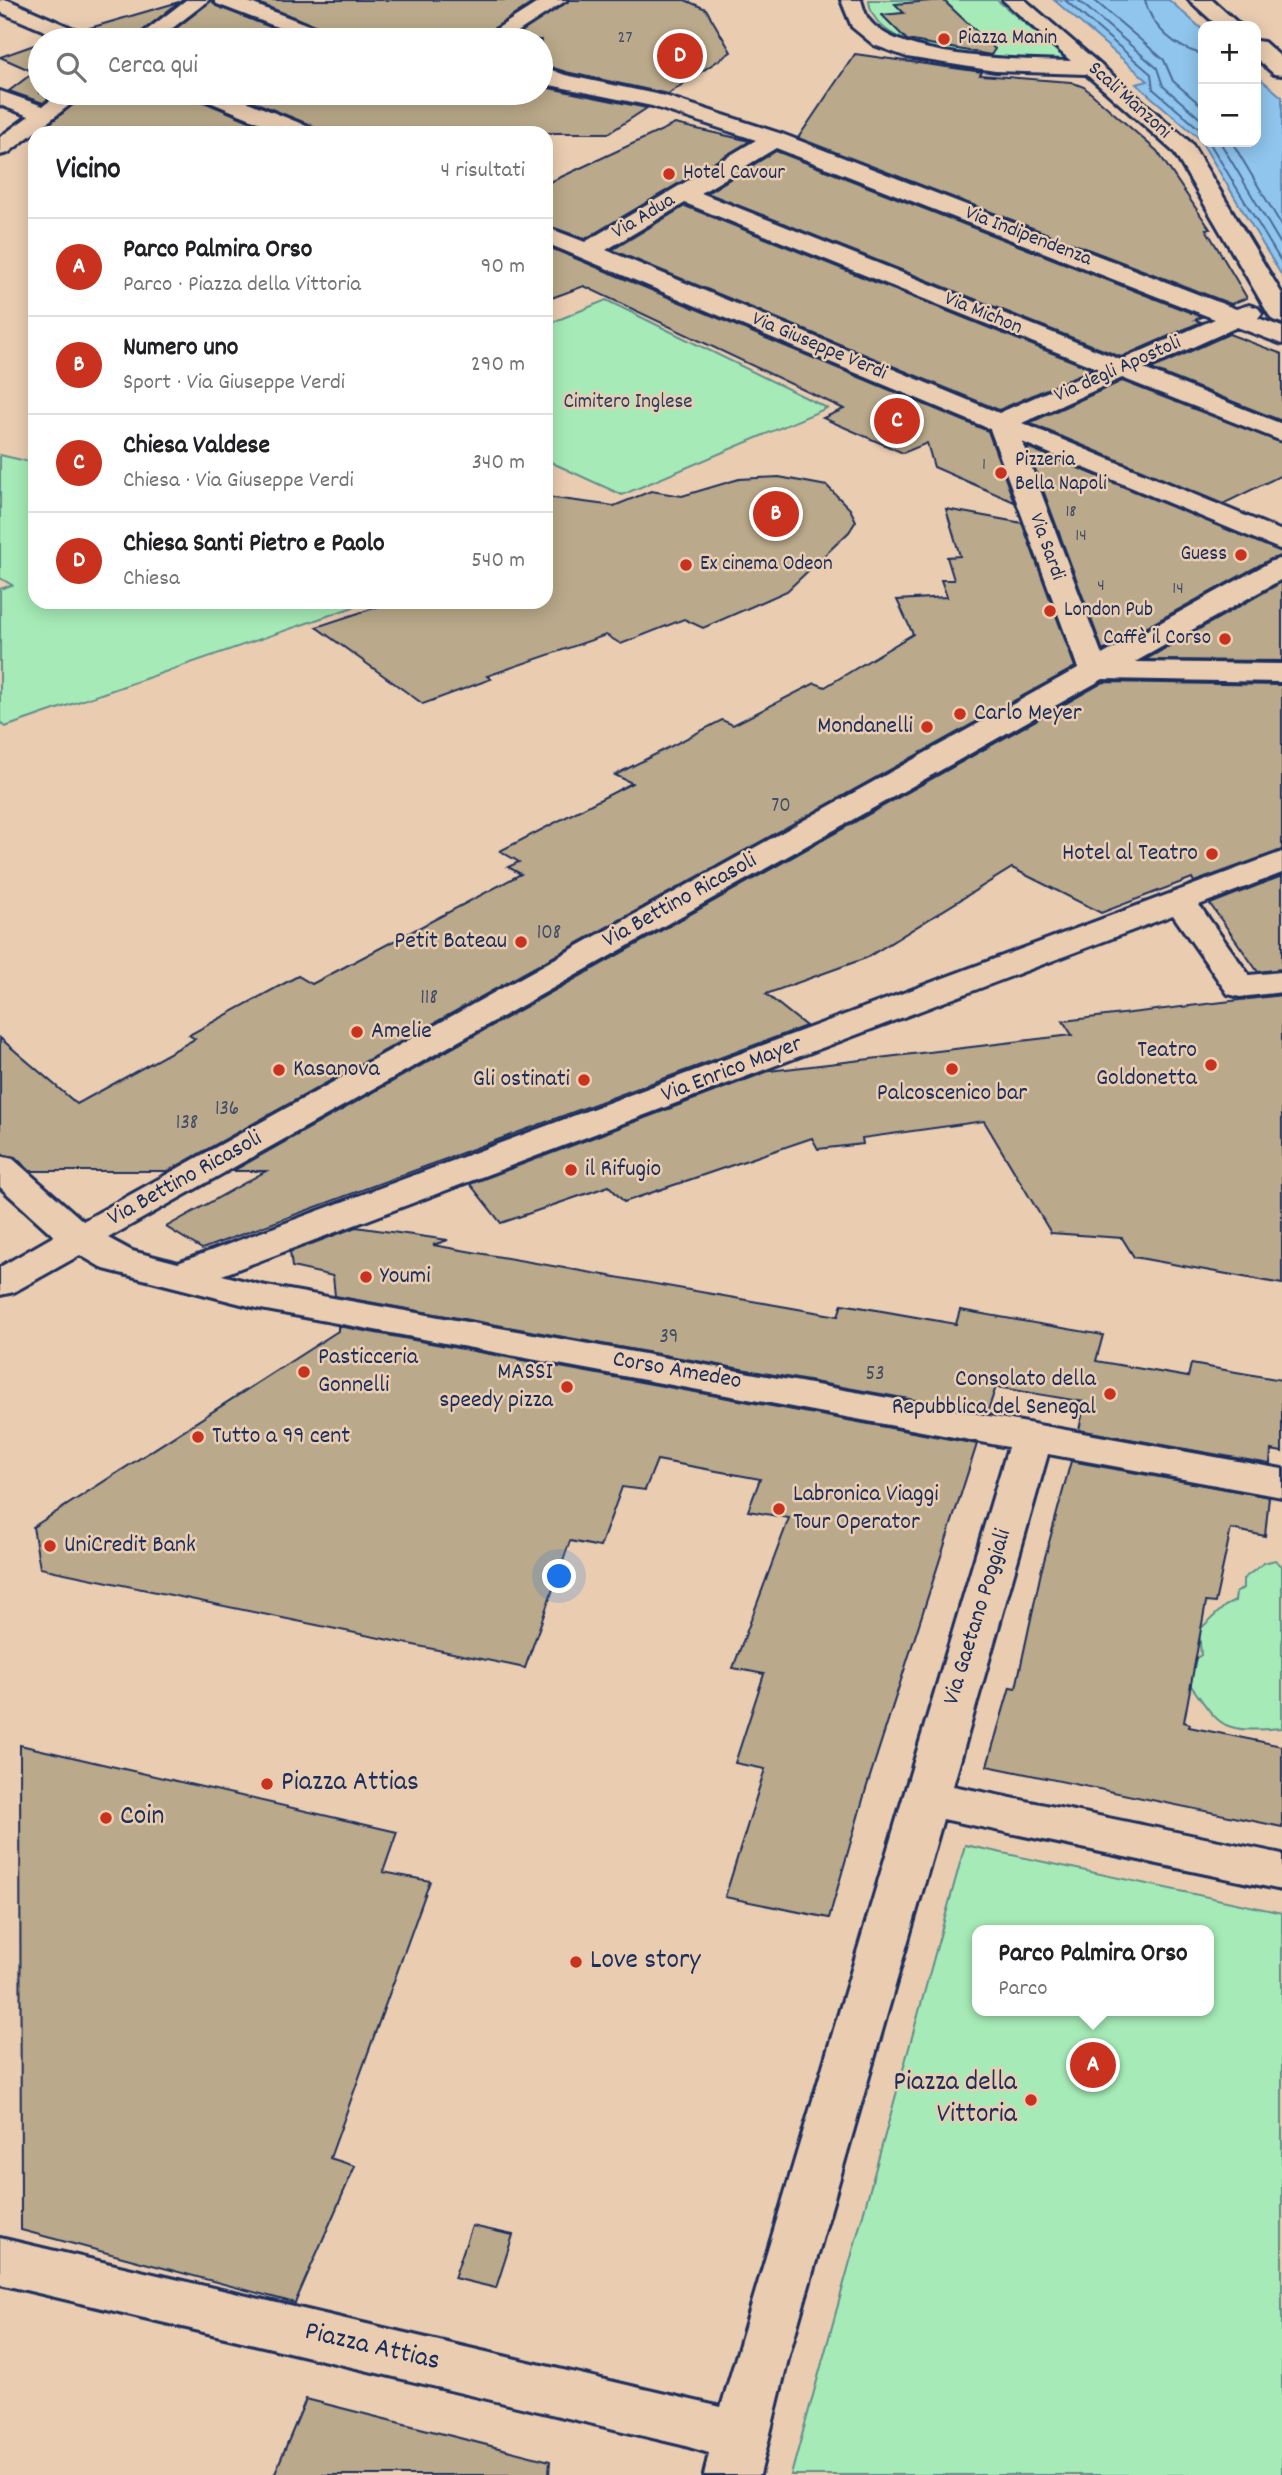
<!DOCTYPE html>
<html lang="it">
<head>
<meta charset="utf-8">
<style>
  :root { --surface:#fff; --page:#f6f6f6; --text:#202124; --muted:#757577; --line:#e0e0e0; --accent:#c8321e }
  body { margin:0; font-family:Dekko,sans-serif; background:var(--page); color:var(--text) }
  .controls { position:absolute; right:21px; top:21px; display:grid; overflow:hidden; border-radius:14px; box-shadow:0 4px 18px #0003 }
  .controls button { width:63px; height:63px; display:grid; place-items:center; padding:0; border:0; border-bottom:2px solid var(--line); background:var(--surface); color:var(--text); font:35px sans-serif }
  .you { position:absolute; left:560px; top:1577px; width:24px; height:24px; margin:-18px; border:5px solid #fff; border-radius:50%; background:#1a73e8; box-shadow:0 0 0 10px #1a73e833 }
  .badge { display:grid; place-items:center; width:46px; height:46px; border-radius:50%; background:var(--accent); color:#fff; font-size:23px; font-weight:700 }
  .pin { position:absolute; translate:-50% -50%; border:4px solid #fff; box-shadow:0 2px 7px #0006 }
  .popup { position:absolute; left:972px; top:1925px; width:242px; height:91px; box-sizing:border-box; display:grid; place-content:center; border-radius:14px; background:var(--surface); filter:drop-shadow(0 2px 5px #0005); font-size:23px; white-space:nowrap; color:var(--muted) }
  .popup b { font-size:26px; color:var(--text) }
  .popup::after { content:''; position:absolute; left:50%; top:100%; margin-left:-14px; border:14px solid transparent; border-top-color:var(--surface) }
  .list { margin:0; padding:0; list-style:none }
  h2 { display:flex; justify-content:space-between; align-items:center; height:91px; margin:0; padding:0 28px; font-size:30px }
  h2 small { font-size:23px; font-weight:400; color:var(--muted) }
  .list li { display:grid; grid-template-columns:46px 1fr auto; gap:21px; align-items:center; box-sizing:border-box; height:98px; padding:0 28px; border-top:2px solid var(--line) }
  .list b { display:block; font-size:26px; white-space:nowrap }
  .list p { margin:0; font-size:23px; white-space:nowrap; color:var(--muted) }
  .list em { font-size:23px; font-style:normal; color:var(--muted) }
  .icon { flex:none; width:38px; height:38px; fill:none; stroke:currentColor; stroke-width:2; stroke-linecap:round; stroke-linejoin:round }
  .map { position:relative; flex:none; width:1282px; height:2475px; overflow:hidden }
  .search { position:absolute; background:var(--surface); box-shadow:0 4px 18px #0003; left:28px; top:28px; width:525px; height:77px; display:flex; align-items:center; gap:18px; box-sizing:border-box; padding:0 24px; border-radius:38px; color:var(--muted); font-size:26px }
  .panel { position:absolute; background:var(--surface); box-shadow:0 4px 18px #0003; left:28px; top:126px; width:525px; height:483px; border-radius:21px }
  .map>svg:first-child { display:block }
</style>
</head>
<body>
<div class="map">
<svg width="1282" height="2475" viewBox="0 0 1282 2475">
  <rect width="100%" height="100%" fill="#eacdb1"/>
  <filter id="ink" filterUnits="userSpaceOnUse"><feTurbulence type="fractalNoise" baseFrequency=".0143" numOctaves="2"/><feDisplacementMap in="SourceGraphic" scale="14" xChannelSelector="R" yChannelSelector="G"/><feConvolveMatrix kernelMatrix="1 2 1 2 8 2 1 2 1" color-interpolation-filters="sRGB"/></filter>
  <g filter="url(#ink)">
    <g fill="#a6ebb7" stroke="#608d8a" stroke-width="2" fill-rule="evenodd">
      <path d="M869,0H942L896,4L904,13L883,15L893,26H971L962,17L953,18L952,8L943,0H997L1068,60C1022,59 873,62 869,0Z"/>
      <polygon points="606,300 827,408 622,495 546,460 546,325"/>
      <polygon points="0,455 35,463 35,602 368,602 5,727 0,722 0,589 12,585 0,578"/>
      <path d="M1275,1560L1282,1566V1728C1215,1734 1221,1725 1183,1675L1184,1666L1201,1655L1199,1630L1225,1606L1235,1601L1236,1593L1243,1588V1579L1264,1563Z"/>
      <path d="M965,1845L1282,1913V2475H791ZM1208,1930V2011H978V1930Z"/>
    </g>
    <polygon fill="#90c5ed" stroke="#6189b4" stroke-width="2" points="1054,0 1169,0 1203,30 1203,142 1256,142 1256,75 1282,97 1282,276 1199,138 1136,84 1148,81"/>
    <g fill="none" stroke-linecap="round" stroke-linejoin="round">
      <g stroke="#4a6b97" stroke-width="2">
        <polyline points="1065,0 1151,74 1153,89 1203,132"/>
        <polyline points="1078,0 1157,68 1163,86 1203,121"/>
        <polyline points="1094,0 1164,60 1173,81 1203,107"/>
        <path d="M1145,0C1151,27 1176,49 1203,54"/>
        <polyline points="1209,142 1282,263"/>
        <polyline points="1220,142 1282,246"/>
        <polyline points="1232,142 1282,226"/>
      </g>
    </g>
    <g fill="#baa98a" stroke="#1b2f5e" stroke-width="2">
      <polygon points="212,0 216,6 304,40 161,40"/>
      <polygon points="250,0 537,0 477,40 344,40 338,34"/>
      <polygon points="569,0 685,0 706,9 731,52 668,94 566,72 541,64 541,40 509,40"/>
      <polygon points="943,0 995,49 991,55 907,40 882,15 904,13 895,4"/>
      <polygon points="179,2 132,40 97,40 83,30"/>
      <polygon points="40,43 40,93 56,93 43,103 9,91 34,72 0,57"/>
      <polygon points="855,54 982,72 980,75 1071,82 1084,87 1157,151 1210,229 1206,229 1247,298 1231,304 798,138"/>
      <polygon points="541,83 549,88 647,108 609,133 318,133 313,126 232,93 541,93"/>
      <polygon points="87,93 194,93 199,100 278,133 76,133 43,129"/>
      <polygon points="675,124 750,141 585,239 546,225 546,184"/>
      <polygon points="776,151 1202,317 1195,320 1201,322 1121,357 707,193"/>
      <polygon points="685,206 1092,369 999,410 612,250"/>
      <polygon points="546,246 988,431 1014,502 934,467 927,443 903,453 823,418 844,409 584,286 546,300"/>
      <polygon points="1229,334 1282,354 1282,421 1151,369"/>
      <polygon points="1122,381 1282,443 1282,475 1223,504 1029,423"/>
      <polygon points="1027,447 1282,552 1282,556 1271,559 1103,651"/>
      <polygon points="779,477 827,486 850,509 856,521 849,532 787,591 703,628 684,619 621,644 606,635 487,676 491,679 423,704 316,627 392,602 546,602 546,497 614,506 651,491 682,496 739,479"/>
      <polygon points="946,509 1022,523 1075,667 168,1171 30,1171 15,1157 0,1154 0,1038 77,1104 195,1039 189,1035 298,976 312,984 521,874 508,867 519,862 500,851 632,783 615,775 722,720 733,725 815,683 825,687 913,634 897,600 947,597 941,580 954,580 947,557 960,556"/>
      <polygon points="1282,582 1282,661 1145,660"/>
      <polygon points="1104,682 1282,685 1282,850 1194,882 1192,878 1101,913 1012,868 866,958 766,994 806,1026 202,1249 166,1227 266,1171 233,1171"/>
      <polygon points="1282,876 1282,969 1258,972 1210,904"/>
      <polygon points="1282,995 1282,1284 1134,1257 1122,1238 1051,1233 984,1121 862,1138 863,1144 818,1149 812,1138 624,1202 609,1186 501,1223 470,1184 769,1071 1072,1035 1063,1021"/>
      <polygon points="356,1227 448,1240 433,1245 838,1316 842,1304 956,1324 960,1310 1103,1335 1096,1361 1188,1377 1191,1364 1282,1380 1282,1452 1271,1450 1270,1464 1079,1430 1085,1402 996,1387 987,1413 335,1296 333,1276 292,1267 290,1252"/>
      <polygon points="338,1326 977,1444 866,1789 829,1918 725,1897 765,1769 735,1763 764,1674 733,1668 789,1518 748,1511 760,1479 657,1460 645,1490 622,1487 600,1547 570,1541 525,1668 40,1568 33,1527 338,1331"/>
      <polygon points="1071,1461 1269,1497 1265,1536 1231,1529 1215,1603 1206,1602 1184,1722 1190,1724 1189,1727 1282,1746 1282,1827 987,1766 1010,1687 1016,1688 1041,1572"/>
      <polygon points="20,1745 397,1832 383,1872 430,1881 330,2158 355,2166 295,2303 21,2230"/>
      <polygon points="472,2226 513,2235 496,2288 454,2278"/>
      <polygon points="306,2399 550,2461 549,2475 274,2475"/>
    </g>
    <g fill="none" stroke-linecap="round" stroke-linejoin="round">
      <g stroke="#1b2f5e" stroke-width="6">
        <g id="minor">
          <polygon points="0,0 8,0 90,36 94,40 66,40 0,12"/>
          <polygon points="186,0 209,0 157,40 134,40"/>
          <polygon points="214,0 243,0 337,36 341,40 311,40 217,4"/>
          <polygon points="542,0 567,0 505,40 479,40"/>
          <path d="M841,0H861C863,6 865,15 869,20C898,59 1024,60 1071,61L1003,0H1025L1191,143L1282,294V323L1273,320L1269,315L1174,152L1086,74L995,71L907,57L874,45L852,27Z"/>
          <polygon points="1189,0 1212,0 1241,26 1218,26"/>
          <polygon points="1256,41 1264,42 1282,58 1282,75 1274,74 1256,58"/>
          <path d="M541,66L565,75L665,96L782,134L1236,309L1249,305L1258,308L1262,313L1258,318L1282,327V344L1237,327L1144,369L1282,424V441L1122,378L1022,423L1282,531V550L1022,442L1102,655L1272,561L1282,558V579L1135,662L1282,664V682L1103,679L108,1238L132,1251L178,1263L1282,852V873L1199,905L1249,975L1282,972V992L1240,997L1228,994L1173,915L222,1275L261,1285L1282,1469V1497L1048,1454L953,1786L1282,1854V1890L943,1819L789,2355L760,2475H704L709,2453L682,2445L0,2284V2238L721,2407L1008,1447L261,1309L104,1269L80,1255L14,1292L0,1295V1267L54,1236L0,1187V1156L13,1159L83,1221L1078,668L990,429L546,243V227L585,242L756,140L652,106L550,85L541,80ZM776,148L1215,319L1121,360L701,193ZM685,203L1099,369L999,413L606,250Z"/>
          <polygon points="0,91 43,106 60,93 85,93 8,153 0,155 0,137 29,116 0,105"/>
          <polygon points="197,93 226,93 312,128 315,133 285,133 200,98"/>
        </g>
      </g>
      <use href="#minor" fill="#eacdb1" fill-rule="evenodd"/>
    </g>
  </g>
  <g fill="#c8321e" stroke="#eacdb1" stroke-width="2.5">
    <circle cx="944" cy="39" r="7"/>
    <circle cx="669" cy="174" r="7"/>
    <circle cx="1001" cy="473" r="7"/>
    <circle cx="1241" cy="555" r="7"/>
    <circle cx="686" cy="565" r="7"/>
    <circle cx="1050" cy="611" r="7"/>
    <circle cx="1225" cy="639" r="7"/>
    <circle cx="960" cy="714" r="7"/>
    <circle cx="927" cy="727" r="7"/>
    <circle cx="1212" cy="854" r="7"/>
    <circle cx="521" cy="942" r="7"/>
    <circle cx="357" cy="1032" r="7"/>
    <circle cx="1211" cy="1065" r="7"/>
    <circle cx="952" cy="1069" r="7"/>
    <circle cx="279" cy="1070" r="7"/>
    <circle cx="584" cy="1080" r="7"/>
    <circle cx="571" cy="1170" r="7"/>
    <circle cx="366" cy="1277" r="7"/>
    <circle cx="304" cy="1372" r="7"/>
    <circle cx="567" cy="1387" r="7"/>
    <circle cx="1110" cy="1394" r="7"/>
    <circle cx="198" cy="1437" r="7"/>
    <circle cx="779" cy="1509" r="7"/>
    <circle cx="50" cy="1546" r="7"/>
    <circle cx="267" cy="1784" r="7"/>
    <circle cx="106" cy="1818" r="7"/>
    <circle cx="576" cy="1962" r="7"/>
    <circle cx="1031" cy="2100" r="7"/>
  </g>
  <g text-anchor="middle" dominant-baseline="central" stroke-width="5" stroke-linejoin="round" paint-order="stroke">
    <g font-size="18" fill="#434e69">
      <text x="625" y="38">27</text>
      <text x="984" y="465">1</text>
      <text x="1071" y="512">18</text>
      <text x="1081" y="536">14</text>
      <text x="1101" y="586">4</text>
      <text x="1178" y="589">14</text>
    </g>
    <g font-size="21" fill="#1b2f5e" stroke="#eacdb1" text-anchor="start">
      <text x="958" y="39">Piazza Manin</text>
      <text x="683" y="174">Hotel Cavour</text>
      <text x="1015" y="461">Pizzeria<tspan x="1015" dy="24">Bella Napoli</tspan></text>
      <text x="1227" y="555" text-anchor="end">Guess</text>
      <text x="700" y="565">Ex cinema Odeon</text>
      <text x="1064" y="611">London Pub</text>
      <text x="1211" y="639" text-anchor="end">Caffè il Corso</text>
    </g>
    <g font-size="21" fill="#1b2f5e" stroke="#eacdb1">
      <text transform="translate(1129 101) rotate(42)">Scali Manzoni</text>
      <text transform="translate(644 217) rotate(-31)">Via Adua</text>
      <text transform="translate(1028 237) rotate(21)">Via Indipendenza</text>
      <text transform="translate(983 314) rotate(22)">Via Michon</text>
      <text transform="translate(819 347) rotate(23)">Via Giuseppe Verdi</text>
      <text transform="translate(1118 370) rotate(-24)">Via degli Apostoli</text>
      <text transform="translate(1046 547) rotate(70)">Via Sardi</text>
    </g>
    <g font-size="21" fill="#294267" stroke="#eacdb1">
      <text x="628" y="403">Cimitero Inglese</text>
    </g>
    <g font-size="21" fill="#434e69">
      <text x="781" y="807">70</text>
      <text x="549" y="934">108</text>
      <text x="429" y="999">118</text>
      <text x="227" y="1110">136</text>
      <text x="187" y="1124">138</text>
      <text x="669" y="1338">39</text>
      <text x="875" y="1375">53</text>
    </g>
    <g font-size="24" fill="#1b2f5e" stroke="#eacdb1" text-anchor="start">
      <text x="974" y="714">Carlo Meyer</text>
      <text x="913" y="727" text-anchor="end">Mondanelli</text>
      <text x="1198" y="854" text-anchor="end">Hotel al Teatro</text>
      <text x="507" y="942" text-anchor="end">Petit Bateau</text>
      <text x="371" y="1032">Amelie</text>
      <text x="1197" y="1051" text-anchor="end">Teatro<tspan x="1197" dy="28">Goldonetta</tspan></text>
      <text x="293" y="1070">Kasanova</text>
      <text x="570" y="1080" text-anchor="end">Gli ostinati</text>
      <text x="952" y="1094" text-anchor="middle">Palcoscenico bar</text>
      <text x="585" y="1170">il Rifugio</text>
      <text x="380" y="1277">Youmi</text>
      <text x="318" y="1358">Pasticceria<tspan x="318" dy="28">Gonnelli</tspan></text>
      <text x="553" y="1373" text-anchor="end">MASSI<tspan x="553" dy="28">speedy pizza</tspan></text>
      <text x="1096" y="1380" text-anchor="end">Consolato della<tspan x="1096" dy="28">Repubblica del Senegal</tspan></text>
      <text x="212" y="1437">Tutto a 99 cent</text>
      <text x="793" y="1495">Labronica Viaggi<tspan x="793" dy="28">Tour Operator</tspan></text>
      <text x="64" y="1546">UniCredit Bank</text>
    </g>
    <g font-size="24" fill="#1b2f5e" stroke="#eacdb1">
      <text transform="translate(680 901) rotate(-29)">Via Bettino Ricasoli</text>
      <text transform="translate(732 1070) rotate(-21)">Via Enrico Mayer</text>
      <text transform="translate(185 1179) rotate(-29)">Via Bettino Ricasoli</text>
      <text transform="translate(677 1371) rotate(10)">Corso Amedeo</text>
      <text transform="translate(978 1617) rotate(-73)">Via Gaetano Poggiali</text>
    </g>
    <g font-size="28" fill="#1b2f5e" stroke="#eacdb1" text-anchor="start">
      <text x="281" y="1784">Piazza Attias</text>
      <text x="120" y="1818">Coin</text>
      <text x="590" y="1962">Love story</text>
      <text x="1017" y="2084" text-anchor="end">Piazza della<tspan x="1017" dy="32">Vittoria</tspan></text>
    </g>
    <g font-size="28" fill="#1b2f5e" stroke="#eacdb1">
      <text transform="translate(372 2348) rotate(13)">Piazza Attias</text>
    </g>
  </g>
</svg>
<div class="controls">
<button>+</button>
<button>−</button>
</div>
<div class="you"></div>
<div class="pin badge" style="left:1093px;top:2065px">A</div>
<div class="popup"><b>Parco Palmira Orso</b>Parco</div>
<div class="pin badge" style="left:776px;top:514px">B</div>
<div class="pin badge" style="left:897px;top:421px">C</div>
<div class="pin badge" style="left:680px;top:56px">D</div>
<div class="search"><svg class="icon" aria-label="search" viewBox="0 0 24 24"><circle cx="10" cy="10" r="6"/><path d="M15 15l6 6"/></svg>Cerca qui</div>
<section class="panel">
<h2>Vicino<small>4 risultati</small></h2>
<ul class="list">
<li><span class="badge">A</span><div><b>Parco Palmira Orso</b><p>Parco · Piazza della Vittoria</p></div><em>90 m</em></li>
<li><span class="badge">B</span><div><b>Numero uno</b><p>Sport · Via Giuseppe Verdi</p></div><em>290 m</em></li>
<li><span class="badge">C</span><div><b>Chiesa Valdese</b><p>Chiesa · Via Giuseppe Verdi</p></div><em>340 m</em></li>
<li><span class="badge">D</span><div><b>Chiesa Santi Pietro e Paolo</b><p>Chiesa</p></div><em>540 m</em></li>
</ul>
</section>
</div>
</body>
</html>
